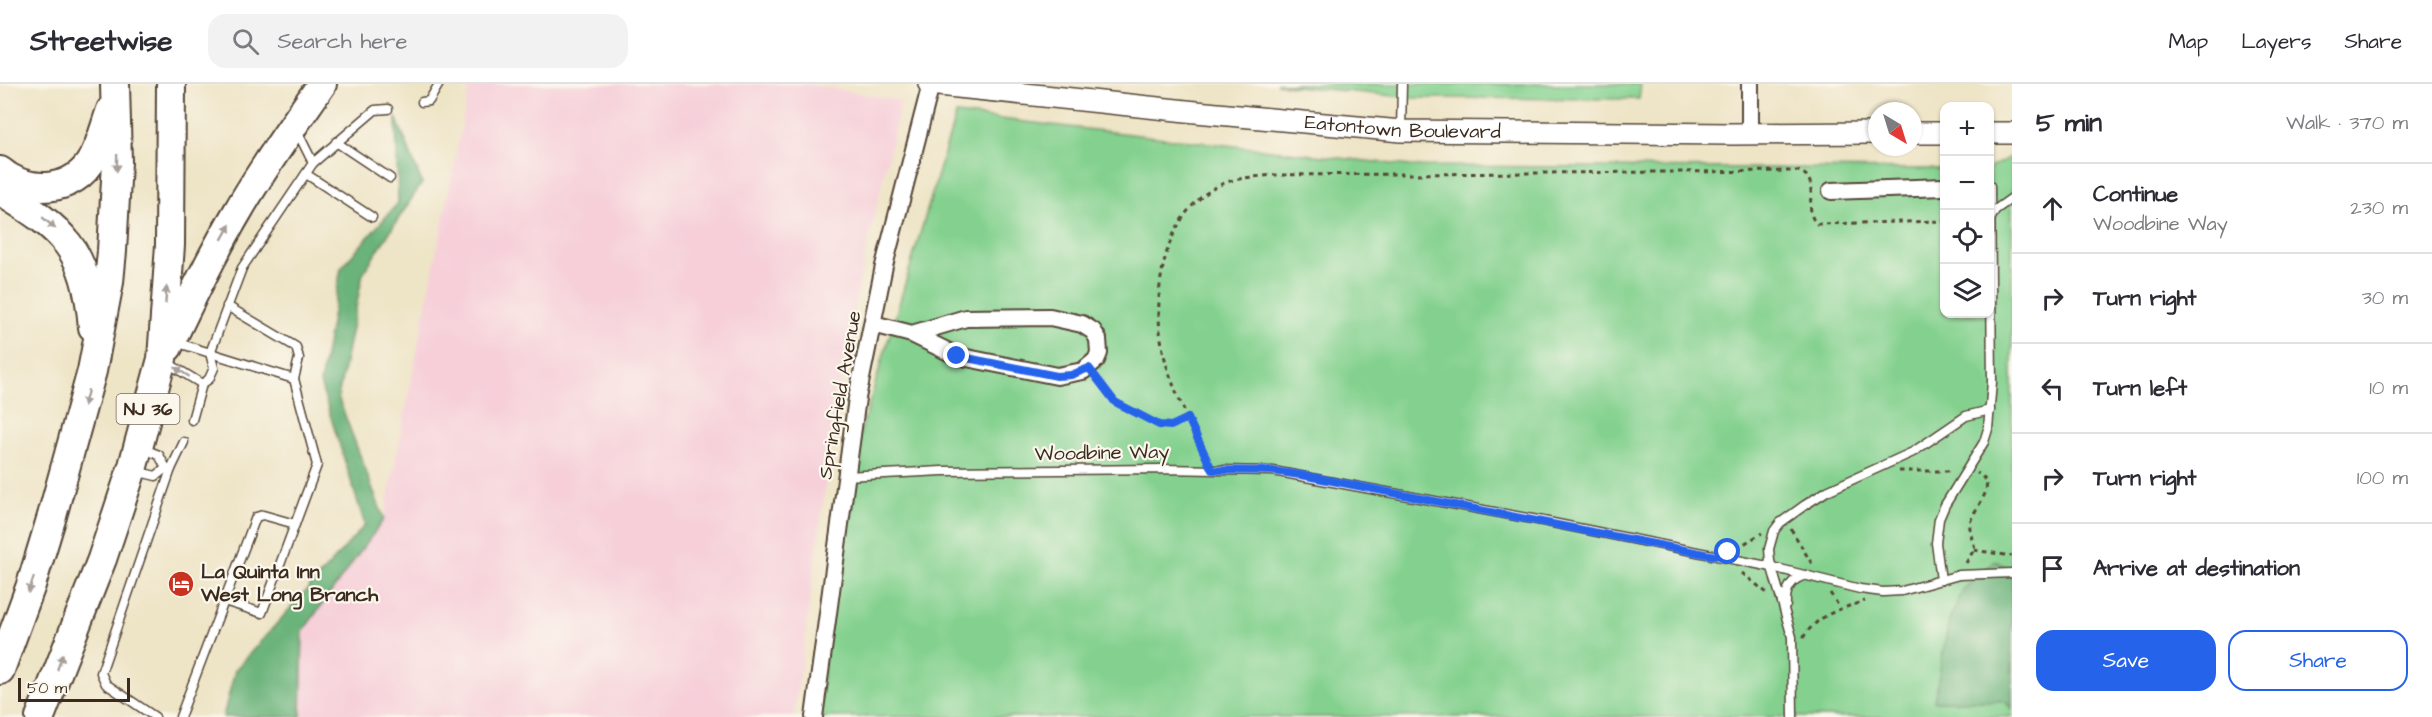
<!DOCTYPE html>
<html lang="en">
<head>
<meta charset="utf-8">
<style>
  :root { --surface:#fff; --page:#f2f2f3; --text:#2b2b33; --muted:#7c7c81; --line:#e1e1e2; --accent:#2563eb }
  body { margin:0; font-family:"Architects Daughter",sans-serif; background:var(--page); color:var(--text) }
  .controls { position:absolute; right:18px; top:18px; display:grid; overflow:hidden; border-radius:12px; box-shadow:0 2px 4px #0004 }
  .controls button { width:54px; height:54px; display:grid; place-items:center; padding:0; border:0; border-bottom:2px solid var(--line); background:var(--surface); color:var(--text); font:30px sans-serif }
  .compass { position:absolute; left:1868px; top:18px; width:54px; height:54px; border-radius:50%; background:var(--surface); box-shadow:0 2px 4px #0004; rotate:142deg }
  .scale { position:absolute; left:18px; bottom:15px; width:112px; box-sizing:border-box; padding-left:6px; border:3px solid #3b2a1e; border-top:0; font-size:16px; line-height:21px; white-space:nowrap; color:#3b2a1e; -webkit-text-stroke:4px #fbf7ec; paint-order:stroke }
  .stop { position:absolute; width:18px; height:18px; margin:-14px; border:4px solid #2563eb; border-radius:50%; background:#fff }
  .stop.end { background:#2563eb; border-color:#fff; box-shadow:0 2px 6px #0008 }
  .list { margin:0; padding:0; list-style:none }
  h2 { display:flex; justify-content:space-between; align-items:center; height:78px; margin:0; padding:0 24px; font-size:26px }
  h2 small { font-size:20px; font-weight:400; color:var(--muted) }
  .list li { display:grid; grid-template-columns:39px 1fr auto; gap:18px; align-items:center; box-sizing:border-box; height:90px; padding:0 24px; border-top:2px solid var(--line) }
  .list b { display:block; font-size:22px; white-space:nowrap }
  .list p { margin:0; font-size:20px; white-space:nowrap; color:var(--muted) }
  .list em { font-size:20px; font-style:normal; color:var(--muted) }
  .actions { display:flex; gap:12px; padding:18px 24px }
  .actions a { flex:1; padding:14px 0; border:2px solid var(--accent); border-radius:18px; text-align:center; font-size:21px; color:var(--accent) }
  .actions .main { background:var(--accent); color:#fff }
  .icon { flex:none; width:33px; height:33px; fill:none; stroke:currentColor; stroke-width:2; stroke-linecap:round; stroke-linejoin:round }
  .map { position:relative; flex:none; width:2012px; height:633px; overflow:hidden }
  header { display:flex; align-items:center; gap:36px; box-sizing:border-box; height:84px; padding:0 30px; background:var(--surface); border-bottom:2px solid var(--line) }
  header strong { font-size:28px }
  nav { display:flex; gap:33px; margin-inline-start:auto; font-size:21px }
  .search { width:420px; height:54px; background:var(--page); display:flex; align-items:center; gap:15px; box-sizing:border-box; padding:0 21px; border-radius:18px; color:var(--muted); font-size:22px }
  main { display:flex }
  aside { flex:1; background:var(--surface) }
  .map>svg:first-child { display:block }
</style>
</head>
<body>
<header>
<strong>Streetwise</strong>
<div class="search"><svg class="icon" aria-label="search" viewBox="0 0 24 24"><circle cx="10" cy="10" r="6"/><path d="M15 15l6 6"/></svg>Search here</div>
<nav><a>Map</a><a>Layers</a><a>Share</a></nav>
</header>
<main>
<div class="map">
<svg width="2012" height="633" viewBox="0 0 2012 633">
  <rect width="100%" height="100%" fill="#fbf7ec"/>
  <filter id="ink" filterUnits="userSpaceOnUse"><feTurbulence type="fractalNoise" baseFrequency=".0167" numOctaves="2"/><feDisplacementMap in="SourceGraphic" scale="12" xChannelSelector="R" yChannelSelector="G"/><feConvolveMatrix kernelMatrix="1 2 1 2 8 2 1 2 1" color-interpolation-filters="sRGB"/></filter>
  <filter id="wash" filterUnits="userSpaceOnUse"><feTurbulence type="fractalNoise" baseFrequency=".008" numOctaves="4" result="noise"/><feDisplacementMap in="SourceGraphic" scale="24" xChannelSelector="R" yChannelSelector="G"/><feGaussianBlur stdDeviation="1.35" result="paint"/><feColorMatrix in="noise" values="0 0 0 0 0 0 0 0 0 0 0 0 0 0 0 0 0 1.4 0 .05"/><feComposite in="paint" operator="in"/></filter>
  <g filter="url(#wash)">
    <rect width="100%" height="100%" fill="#eee4c6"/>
    <polygon fill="#f6cfd9" points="470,0 808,0 901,17 861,189 836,323 794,633 301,633 303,547 384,435"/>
    <g fill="#84d18f" stroke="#607e56" stroke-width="1.5">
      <polygon points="1276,0 1641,0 1639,15 1414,14"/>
      <polygon points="956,30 1410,82 1944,85 1944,230 1990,230 1990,84 2012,72 2012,633 818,633 846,397"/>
    </g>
    <g fill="#6bb37a" stroke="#536e4c" stroke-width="1.5">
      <polygon points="396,33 422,99 363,189 338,313 384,435 303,547 301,633 223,633 235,586 365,441 320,299 341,184 398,119"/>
      <polygon points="1995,477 2012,486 2012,625 2004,617 1934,617 1949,537 1963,506"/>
    </g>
  </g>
  <g filter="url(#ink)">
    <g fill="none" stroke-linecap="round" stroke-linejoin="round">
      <g stroke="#564637" stroke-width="11">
        <g id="service">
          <polyline points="422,18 429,17 439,0"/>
          <polyline points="297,47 313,79"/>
          <polyline points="1401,47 1402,0"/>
          <polyline points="336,58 390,94"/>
          <polyline points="306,90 372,133"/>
          <polyline points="1991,134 1995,126 2012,114"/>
          <polyline points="175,258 294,295"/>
          <polyline points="166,278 202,300"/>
          <polyline points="192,336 202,300 209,295 214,284 210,269 242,184 313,79 375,26 388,25"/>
          <polyline points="141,364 159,371 166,384 171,385 101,589 106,600 155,633"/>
          <polyline points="171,385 184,358"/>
          <polyline points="135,387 156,392 166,384"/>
          <polyline points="846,392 942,387 1162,385 1273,387 1538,436 1772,483 1860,505 1883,508 1902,507 1959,491 2012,489"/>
          <polyline points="1941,496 1936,459 1939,435 1945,421 1984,358 1988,345 1992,298 1990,102"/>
          <polyline points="224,517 256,433 263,431 295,440"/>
          <path d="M1786,521C1785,506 1791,494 1807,491"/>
          <polyline points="180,633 224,517 262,529 317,381 294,295 299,274 296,263 227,222"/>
          <polyline points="1793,633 1792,553 1770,477 1769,465 1774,447 1780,439 1805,421 1827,407 1913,368 1966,332 1990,326"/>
        </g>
      </g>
      <g stroke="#564637" stroke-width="20">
        <g id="minor">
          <polyline points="1750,49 1750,0"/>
          <polyline points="1831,107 1944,103"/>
          <polyline points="873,240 912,250 957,272 1057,292 1083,287 1096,276 1099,269 1098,255 1093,247 1082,240 1050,233 966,234 912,250"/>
          <polyline points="814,633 857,314 884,182 931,0"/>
        </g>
      </g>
      <g stroke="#564637" stroke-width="24">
        <g id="tertiary">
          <path id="s1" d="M929,0L1196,28L1401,47L1731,50L1877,49"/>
          <polyline points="1913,49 1944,49"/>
          <polyline points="1990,49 2012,49"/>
        </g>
      </g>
      <g stroke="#564637" stroke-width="32">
        <g id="trunk">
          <path d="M0,87C28,111 74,109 93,74C101,60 105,42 111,26"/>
          <path d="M0,107C64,146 86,164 93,243"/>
          <path d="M168,263C190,217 212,171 238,127C263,83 293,42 322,0"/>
          <polyline points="0,586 31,501 52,432 92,287 109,198 112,167 117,78 115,0"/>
          <polyline points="40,633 102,475 133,382 162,275 170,161 171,0"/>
        </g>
      </g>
      <g stroke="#564637" stroke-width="3" stroke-dasharray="4.5 4.5" stroke-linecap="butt">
        <polyline points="1096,295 1115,318 1159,341 1171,342 1188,334"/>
        <path d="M1207,376C1193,343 1174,310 1165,275C1150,216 1160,130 1220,101C1236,93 1257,93 1274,91L1798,87C1823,94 1801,126 1817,140L1944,137"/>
        <polyline points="1899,387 1953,387"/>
        <polyline points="1791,445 1812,480"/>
        <polyline points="1737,464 1762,449"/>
        <polyline points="1974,466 2012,472"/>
        <path d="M1966,479L1975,464C1973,457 1969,448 1970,440C1972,424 2001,402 1977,389"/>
        <polyline points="1742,489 1767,509"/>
        <polyline points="1830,509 1840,524"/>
        <path d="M1803,554C1818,530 1840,525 1865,517"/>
      </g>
      <use href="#service" stroke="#fff" stroke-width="8"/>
      <use href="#minor" stroke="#fff" stroke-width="16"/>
      <use href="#tertiary" stroke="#fff" stroke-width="21"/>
      <use href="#trunk" stroke="#fff" stroke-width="28"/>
    </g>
    <defs><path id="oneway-solid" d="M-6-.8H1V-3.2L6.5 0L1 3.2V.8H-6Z" transform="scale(1.5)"/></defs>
    <g fill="#a79f9a">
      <use href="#oneway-solid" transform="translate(117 79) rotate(91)"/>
      <use href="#oneway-solid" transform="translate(49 139) rotate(41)"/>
      <use href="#oneway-solid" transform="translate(226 148) rotate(-61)"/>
      <use href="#oneway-solid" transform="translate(166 211) rotate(-86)"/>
      <use href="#oneway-solid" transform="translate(182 288) rotate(-148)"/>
      <use href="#oneway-solid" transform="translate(86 314) rotate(104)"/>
      <use href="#oneway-solid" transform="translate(31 501) rotate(109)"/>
      <use href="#oneway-solid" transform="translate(60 578) rotate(-70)"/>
    </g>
  </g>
  <g fill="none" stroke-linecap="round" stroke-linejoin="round" filter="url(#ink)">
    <polyline stroke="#2563eb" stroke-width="8" points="957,272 1057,292 1071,291 1089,284 1115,318 1159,341 1171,342 1188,334 1212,386 1273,387 1307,392 1715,472 1728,468"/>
  </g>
  <defs>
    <g id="hotel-disc" transform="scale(1.35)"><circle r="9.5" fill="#c8321e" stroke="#fbf7ec"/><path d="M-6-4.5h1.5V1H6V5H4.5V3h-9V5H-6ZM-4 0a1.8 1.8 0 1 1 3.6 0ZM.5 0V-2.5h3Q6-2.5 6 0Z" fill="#fff"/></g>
  </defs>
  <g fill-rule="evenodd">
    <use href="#hotel-disc" x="181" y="500"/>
  </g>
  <g text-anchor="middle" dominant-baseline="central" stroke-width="4.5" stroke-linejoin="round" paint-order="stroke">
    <rect fill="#fbf7ec" stroke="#75685c" stroke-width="1.5" x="116.5" y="310" width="63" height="30" rx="4.5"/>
    <g font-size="18" font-weight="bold" fill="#3b2a1e">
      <text x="148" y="325">NJ 36</text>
    </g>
    <g font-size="20" fill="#3b2a1e" stroke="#fbf7ec">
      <text stroke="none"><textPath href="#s1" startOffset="476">Eatontown Boulevard</textPath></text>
      <text transform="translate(840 311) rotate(-80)">Springfield Avenue</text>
      <text transform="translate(1102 369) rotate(-1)">Woodbine Way</text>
    </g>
    <g font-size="20" font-weight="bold" fill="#3b2a1e" stroke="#fbf7ec" text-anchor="start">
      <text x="201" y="488">La Quinta Inn<tspan x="201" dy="23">West Long Branch</tspan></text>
    </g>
  </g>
</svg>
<div class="controls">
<button>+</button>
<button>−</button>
<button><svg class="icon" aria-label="locate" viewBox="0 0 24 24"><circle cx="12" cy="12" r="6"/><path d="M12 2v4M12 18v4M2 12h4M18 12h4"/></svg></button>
<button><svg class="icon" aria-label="layers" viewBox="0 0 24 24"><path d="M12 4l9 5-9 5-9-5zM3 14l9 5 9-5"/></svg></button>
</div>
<svg class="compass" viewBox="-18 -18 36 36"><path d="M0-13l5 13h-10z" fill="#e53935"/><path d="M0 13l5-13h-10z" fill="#7c7c81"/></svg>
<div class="scale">50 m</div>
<div class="stop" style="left:1728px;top:468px"></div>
<div class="stop end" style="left:957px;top:272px"></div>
</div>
<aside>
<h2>5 min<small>Walk · 370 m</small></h2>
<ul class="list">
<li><svg class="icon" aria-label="ahead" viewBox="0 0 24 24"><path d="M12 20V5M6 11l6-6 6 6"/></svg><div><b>Continue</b><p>Woodbine Way</p></div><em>230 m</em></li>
<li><svg class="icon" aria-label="right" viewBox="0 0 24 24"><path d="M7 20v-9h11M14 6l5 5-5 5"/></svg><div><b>Turn right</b></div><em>30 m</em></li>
<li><svg class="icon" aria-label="left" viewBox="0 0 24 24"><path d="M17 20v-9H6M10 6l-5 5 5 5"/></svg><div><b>Turn left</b></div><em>10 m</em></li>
<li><svg class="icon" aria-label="right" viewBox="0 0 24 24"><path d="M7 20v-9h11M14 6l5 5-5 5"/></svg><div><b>Turn right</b></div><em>100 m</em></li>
<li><svg class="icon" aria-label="arrive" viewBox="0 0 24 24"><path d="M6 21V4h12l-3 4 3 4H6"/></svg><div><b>Arrive at destination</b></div></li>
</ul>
<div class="actions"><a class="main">Save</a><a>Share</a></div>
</aside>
</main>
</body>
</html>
